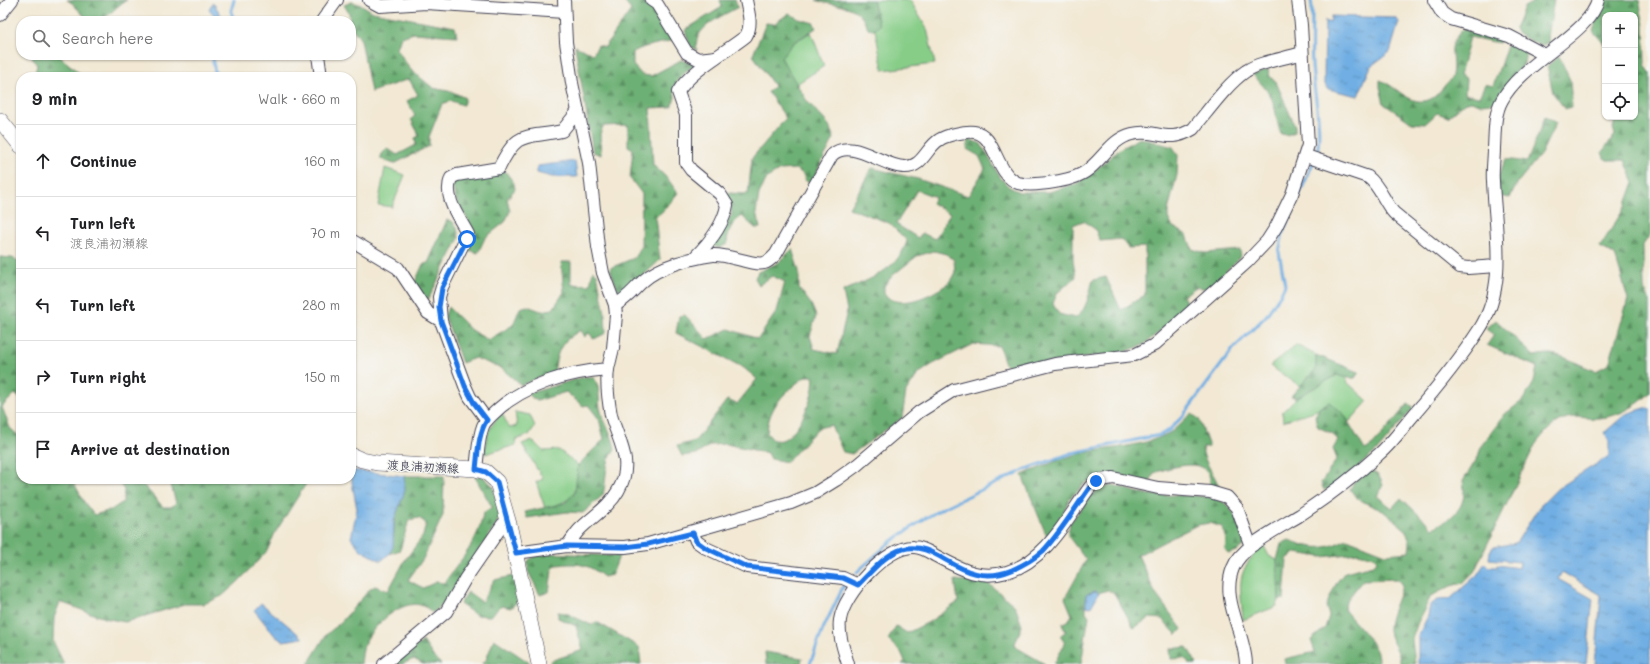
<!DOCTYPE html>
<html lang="en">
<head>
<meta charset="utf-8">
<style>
  :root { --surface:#fff; --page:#f2f2f2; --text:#202124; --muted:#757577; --line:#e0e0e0 }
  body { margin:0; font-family:Mali,"Klee One",sans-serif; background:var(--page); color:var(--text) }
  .controls { position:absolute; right:12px; top:12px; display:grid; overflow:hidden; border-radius:8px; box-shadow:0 1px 3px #0004 }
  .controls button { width:36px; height:36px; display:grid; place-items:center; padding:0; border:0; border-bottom:1px solid var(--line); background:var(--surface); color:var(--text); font:20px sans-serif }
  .stop { position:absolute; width:12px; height:12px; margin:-9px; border:3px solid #1a73e8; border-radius:50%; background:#fff }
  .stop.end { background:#1a73e8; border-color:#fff; box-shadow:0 1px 4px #0008 }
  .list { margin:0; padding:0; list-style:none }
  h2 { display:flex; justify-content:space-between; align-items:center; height:52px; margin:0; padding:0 16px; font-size:17px }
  h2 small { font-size:13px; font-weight:400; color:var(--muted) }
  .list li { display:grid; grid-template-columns:26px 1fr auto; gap:12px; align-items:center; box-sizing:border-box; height:72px; padding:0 16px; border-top:1px solid var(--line) }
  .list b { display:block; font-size:15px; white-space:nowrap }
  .list p { margin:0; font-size:13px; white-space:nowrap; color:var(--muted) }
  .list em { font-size:13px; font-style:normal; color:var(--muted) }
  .icon { flex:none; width:22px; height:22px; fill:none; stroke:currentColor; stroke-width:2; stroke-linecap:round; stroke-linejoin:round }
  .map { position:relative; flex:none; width:1650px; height:664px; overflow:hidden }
  .search { position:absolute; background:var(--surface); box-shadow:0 1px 3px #0004; left:16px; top:16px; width:340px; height:44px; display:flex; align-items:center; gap:10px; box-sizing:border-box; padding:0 14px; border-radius:16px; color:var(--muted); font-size:15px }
  .panel { position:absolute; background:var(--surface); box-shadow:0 1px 3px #0004; left:16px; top:72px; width:340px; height:412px; border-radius:16px }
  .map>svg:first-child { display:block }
</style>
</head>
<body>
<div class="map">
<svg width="1650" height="664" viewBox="0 0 1650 664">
  <defs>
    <pattern id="forest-firs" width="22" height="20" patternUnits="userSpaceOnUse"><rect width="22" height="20" fill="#6db074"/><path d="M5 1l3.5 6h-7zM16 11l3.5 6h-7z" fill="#598f60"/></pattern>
    <pattern id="water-ripples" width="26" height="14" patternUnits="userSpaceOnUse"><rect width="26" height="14" fill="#70aee3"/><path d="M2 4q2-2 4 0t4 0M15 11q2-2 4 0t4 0" fill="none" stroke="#5c8db9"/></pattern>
  </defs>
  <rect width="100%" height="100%" fill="#f6f6f2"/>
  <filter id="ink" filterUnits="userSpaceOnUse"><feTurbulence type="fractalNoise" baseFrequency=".025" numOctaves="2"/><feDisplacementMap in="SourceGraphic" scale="8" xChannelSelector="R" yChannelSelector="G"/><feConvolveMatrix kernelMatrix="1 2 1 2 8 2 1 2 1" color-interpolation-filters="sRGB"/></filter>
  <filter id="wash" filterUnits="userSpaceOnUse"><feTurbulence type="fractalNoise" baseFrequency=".012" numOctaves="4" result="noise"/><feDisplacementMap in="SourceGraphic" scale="16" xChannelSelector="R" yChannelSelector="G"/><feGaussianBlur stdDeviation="0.9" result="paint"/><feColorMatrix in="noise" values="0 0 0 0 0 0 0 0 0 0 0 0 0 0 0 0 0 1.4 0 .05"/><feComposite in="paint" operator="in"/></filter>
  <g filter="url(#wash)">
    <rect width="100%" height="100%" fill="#f2e8d3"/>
    <g fill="#87cd88" stroke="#547862">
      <polygon points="873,0 910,0 927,29 935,64 883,70 875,30 879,25"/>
      <polygon points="811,32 824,66 795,85 781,57 793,43"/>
      <polygon points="385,168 405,175 392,207 378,205"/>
      <polygon points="1296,345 1316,355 1316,369 1300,386 1270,366"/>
      <polygon points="1337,375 1346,378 1348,383 1368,401 1349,422 1343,413 1320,407 1317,410 1283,421 1282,412 1296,398"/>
      <path d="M515,412L530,415L535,426L529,435L515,440L516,445L485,454C485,435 490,426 502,413L509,428L517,426Z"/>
      <path d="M532,440L543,451L559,450L578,465C576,496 576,500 545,508L536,482L543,479L522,444Z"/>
      <path d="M1263,544L1269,556L1277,560L1279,600L1277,606L1243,620C1240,581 1235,574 1263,544Z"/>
    </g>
    <g fill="url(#forest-firs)" stroke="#486958" fill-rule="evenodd">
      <path d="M67,0H127C110,9 111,21 89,21L72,3Z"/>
      <path d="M623,0H642L651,8L673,40C658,45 648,44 633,52V65L642,75L651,76L681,60L695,65L685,72L674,86L675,98L671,107L650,108L653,165L667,178L678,193C670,202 666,210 655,217L660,260L624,293H619L610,268L634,258L641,247L642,194L630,178L633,149L628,146V125L603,126L600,134L601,155L593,152L575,46L593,54L598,45L605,47L631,10Z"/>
      <path d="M720,0H735L738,7C723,16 691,28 697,50L690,46L685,30L722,7Z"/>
      <path d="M816,0H873L879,25L875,30L868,29C857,0 839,9 816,0Z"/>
      <polygon points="1537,0 1554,0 1548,37 1550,42 1541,46 1518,34 1515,29 1524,7"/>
      <path d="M1605,0H1639L1644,25L1645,64L1650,73V235L1643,245L1644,289L1650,301V393C1637,406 1618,417 1599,418C1591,419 1582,417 1574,417C1557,418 1545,432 1535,445L1474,572L1463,583L1451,586L1431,596L1418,622L1412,639L1415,664H1400C1402,653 1390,642 1389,631C1388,616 1399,599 1402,585L1397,579L1363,580L1346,601L1344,609C1353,623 1384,648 1377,664H1285L1284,659L1315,652L1311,640L1325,628L1329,616L1326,606L1337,582L1345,572L1373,565L1377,562L1375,557L1358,553L1322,557L1295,553L1287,559L1284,599L1279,600L1277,560L1281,544L1289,540C1314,549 1323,551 1347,539L1386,554L1409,552L1410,542L1405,529L1383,511L1357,499L1350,489L1354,482L1372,471L1379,476L1383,485L1377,496L1392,508L1401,498L1433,528C1454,517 1468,507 1463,481L1478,457L1481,446L1505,414L1522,401L1529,391L1534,382L1537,367L1487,345L1494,335L1486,329L1496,320L1534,356C1539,355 1545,354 1551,354C1566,356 1581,366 1596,371L1609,364L1628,299L1615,255L1600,247L1625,207L1634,182L1625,160H1607L1604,158L1602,152L1615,135L1613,128L1616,117H1635V15H1605V45L1593,31Z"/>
      <polygon points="352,2 362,5 373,12 455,27 457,36 414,33 401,37 397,49 410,69 433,88 453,92 465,98 463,105 451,101 442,104 429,137 429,146 394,164 381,159 381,155 387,148 397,155 416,145 415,138 419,136 411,119 415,116 407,101 418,95 409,79 371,92 361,40 351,26 349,13 344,5"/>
      <path d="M789,13L799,19L814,23L816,28L793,43L781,58L807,101L828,124L834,138L811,183L806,181L803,174L796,169L780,170L767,178L759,194L756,213L760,228H755L742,216C732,223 727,231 727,244L719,248L711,245L732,214L727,193L748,194L752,158L786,118L768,92L774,86L753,55L766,23L774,24Z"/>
      <path d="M1463,29L1501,39L1499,43L1470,37L1460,75L1466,78L1465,94L1479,97L1485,84L1493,86L1507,46L1511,45L1526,52L1524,64L1494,103L1480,104L1471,101L1464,103L1448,117L1437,113L1425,124L1412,123L1384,104L1380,87V80C1391,84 1399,93 1409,98C1425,106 1436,98 1445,85C1448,82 1452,78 1452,75C1456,53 1444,49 1463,29Z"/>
      <polygon points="33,55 58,55 84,77 34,77 37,65 32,58"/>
      <polygon points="1559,56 1570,80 1572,107 1565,109 1553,93 1547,66"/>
      <path d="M1268,69L1269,75L1276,82L1295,126V132L1287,135L1281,134C1277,125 1277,118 1275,109C1273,96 1262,84 1253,75Z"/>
      <polygon points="1545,117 1556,123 1541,154 1518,182 1510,198 1499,196 1498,177 1506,159 1527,162"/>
      <path d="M1140,138L1173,147L1178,155L1177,175L1168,211V218L1172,226L1187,235L1192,249L1205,253L1240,250L1241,256L1208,289L1196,287L1183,296L1187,304L1164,328L1143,345L1124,352L1007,369L999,346L973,344L933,364L918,374L906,392L902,418L852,454L843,452L831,425L818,428L787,462L771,459L768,453L726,444L711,445L697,454L682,456L677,446L695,441L727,400L737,404L757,379L744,368L676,333L679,316L685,315L707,339L729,329L758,339L777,311L785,282L772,276L759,285L755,278L758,272L778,263L792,249L799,271V288L811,304L816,316L810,336L814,349L837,354L847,311L843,291C868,280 898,270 907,241L889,223L849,208L872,168L918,179L968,196L985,169L979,156L967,149L969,139L981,144L1000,177L1008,186L1019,192H1049L1076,184L1092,173L1121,148ZM917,190L935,197L932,203L950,214L935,239L922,233L918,238L896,224ZM1083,221L1095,229L1100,241L1121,239L1128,248L1145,247V295L1121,310L1106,277L1093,280C1089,293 1087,311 1075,318L1059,314L1053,304L1057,293L1076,277L1073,260V225ZM934,251L946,254L954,260L955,272C953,276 950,282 946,285C930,296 899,311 884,294V286L893,275L917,256ZM806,376H813C817,392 799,434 782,440C780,441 775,440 773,440L767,433C768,406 786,391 806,376Z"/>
      <path d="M505,171L514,183L515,189L507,199L510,211L505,222L485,238L478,253L468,250C470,245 472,239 472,234C474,219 451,206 453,181L462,177Z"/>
      <polygon points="447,220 452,221 457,228 459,238 428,300 420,292 415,282 423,264 428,263"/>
      <polygon points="0,257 12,258 21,262 21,400 15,394 2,407 10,428 21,438 21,479 72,479 84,502 94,515 111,510 123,502 124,490 117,479 138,479 163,507 171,507 176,503 171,485 167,479 309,479 275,533 267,551 238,582 222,596 204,604 185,604 125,622 104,618 60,602 54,618 53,641 64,664 0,664"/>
      <path d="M561,262H571V284L590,285L593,270L597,274L605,313L606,333L594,339L589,333L585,337L581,330C560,342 558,349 554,372L521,385L501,368L475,358L462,363L445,316L448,307L471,330L488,340L513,325L520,308L527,306L541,311L553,309L564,292Z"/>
      <polygon points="1316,355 1359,372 1355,378 1346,378 1337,375 1296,398 1291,396 1316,369"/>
      <path d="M584,377H593C601,387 598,396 600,408C603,422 613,434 615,449C604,461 607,480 603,495L583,513L567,512L527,518L525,512L565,503L575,492L578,465L604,439L599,419L588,405L583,406L566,392L537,401L527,394Z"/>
      <polygon points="1329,402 1343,413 1365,450 1373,445 1408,404 1414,407 1379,449 1333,488 1324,490 1321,483 1337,459 1333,449 1338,440 1333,434 1318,427 1315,416 1320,407"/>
      <path d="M1192,414L1199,419L1209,447L1202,448C1204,463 1214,473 1219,487L1210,485C1213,453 1169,468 1154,473L1150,482L1088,481L1069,499L1060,521L1047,537L1022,475C1038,469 1054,461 1071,456C1101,447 1140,449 1169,433C1177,429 1183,419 1192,414Z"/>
      <path d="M481,475L493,486L500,515L496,525L446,601L433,613C430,611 427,607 423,606C404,597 372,626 365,643C362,649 362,658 361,664H308L326,635L342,621L370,589L375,586L388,591L405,560L423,536L426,523L419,518L409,520L400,550L389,554C395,542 393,533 395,521C397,503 405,495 404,476H444L443,515L423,559L408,580L423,588L436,582L444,583C460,561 479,541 483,513L492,507L475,477Z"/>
      <path d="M1112,485C1123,487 1133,492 1144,494C1164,497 1207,492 1223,502C1235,509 1241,531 1244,545L1237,551L1228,554L1225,550L1226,540L1222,527L1210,523L1197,525L1138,555L1155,593L1182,629L1177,635L1162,619L1149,618L1134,628L1114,593L1107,590L1099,593L1095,591L1086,594V612L1089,616L1081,664H1054L1065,643L1060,636L1066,631L1062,624L1068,621L1072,615L1065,598L1086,560L1068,536L1070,523L1094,492Z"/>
      <path d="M548,553L619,556L612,575L604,577C587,563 578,563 557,565L552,570L549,592L540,595L528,571V561L533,557Z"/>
      <polygon points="514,576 519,600 511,608 501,606 490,616 476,615 460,604 468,592 482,602 494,580"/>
      <polygon points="955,580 988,583 1015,606 1022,626 1014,646 1045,664 902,664 905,661 901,652 888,640 896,626 907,633 929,622 958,602"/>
      <polygon points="558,612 566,613 591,625 597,622 639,647 641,664 551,664 550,661 583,650 576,626 558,618"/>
      <polygon points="494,639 530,663 530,664 482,664 486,660"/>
      <polygon points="423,641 435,659 441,664 423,664 414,659 402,664 393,664"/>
      <polygon points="1187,647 1197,664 1189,664 1188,661 1183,658 1171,659 1170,649"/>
      <polygon points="765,652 802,658 801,664 766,664"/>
    </g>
    <g fill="url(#water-ripples)" stroke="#49688f">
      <polygon points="212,4 214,4 221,15 216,17 209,9"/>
      <polygon points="1331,16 1396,18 1399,22 1390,52 1371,66 1358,96 1327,89 1324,81 1325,21 1330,23"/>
      <polygon points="575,161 577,177 552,177 537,173 537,166"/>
      <polygon points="1645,408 1650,409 1650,664 1595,664 1601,595 1562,572 1558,579 1593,599 1586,664 1418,664 1418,636 1428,616 1430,605 1438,600 1450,599 1477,575 1485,563 1488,567 1497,567 1497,565 1519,568 1520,562 1489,559 1490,551 1493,547 1516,543 1539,507 1557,489 1609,456 1609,442 1605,432 1626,414"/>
      <polygon points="352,470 404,476 405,490 394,521 393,547 389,554 381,561 361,550 351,538 357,509 352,483"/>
      <polygon points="1095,591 1099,593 1091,607 1086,606 1086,594"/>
      <polygon points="261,603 303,638 283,641 276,637 254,610"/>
    </g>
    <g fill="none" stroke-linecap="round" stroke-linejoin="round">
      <g stroke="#70aee3" stroke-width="3">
        <polyline points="234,0 231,11 234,21"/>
        <path d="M1311,0L1312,8C1312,27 1311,46 1312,64C1313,89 1324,134 1316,156"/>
        <polyline points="214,55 213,62 216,77"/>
        <polyline points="857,572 889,543 924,519 945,507 1024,470 1072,453 1145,438 1160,435 1169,430 1183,416 1233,349 1266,316 1280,295 1285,285 1279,252 1283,232 1314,161"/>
        <polyline points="810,664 823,629 844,585"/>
      </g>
    </g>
  </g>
  <g filter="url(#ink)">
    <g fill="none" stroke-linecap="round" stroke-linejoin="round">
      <g stroke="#414052" stroke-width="14">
        <g id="minor">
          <polyline points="369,0 380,6 426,3 564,12"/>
          <polyline points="651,0 657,4 687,53 698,59 716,57"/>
          <polyline points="1434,0 1442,13 1451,19 1509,36 1545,55"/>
          <polyline points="0,15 12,0"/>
          <polyline points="322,21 337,0"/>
          <polyline points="318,55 321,77"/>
          <path d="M1306,156L1368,177C1380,186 1384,202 1394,213L1460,267L1468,268L1497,266"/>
          <polyline points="351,240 398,268 428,313 441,321"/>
          <path d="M695,257C708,244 724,224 727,205L720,194L691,170L686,163V115L678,92C690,71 726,52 746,36C753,24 748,12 746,0"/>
          <path d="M615,305C627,299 633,290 643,281C659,266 692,258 713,255C729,254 753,266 764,263C769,262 773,257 776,254L832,155C852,137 882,167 905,167C923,167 926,148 939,140C946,135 965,131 974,132C996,134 995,174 1018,183C1028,186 1038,184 1048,183C1061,181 1074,179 1085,172C1102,161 1111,139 1132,134C1156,128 1167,145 1193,129C1208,111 1227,84 1246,71C1262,61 1284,59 1302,53"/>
          <path d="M487,420L470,397L465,386L441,321L439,297L442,287L468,234C459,217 443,198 451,178L457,175L499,168C518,129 524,139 562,131L578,111"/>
          <path d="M476,469C478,455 478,439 483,426C485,421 489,418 493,414C522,385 568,372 608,369L613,348L616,315L615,305L603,273L598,247L589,163L572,83L566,42L564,0"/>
          <polyline points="693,533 696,541 706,548 747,567 843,578 858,585"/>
          <path d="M567,546C571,541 575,534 580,529C593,516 609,507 618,491C635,462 618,441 611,415C608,399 606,385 608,369"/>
          <polyline points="516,553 567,546 625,547 648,544 791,503 815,493 836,480 857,465 919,412 954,390 1055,364 1134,355 1154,345 1247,262 1267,241 1276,227 1292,194 1308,145 1301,25 1298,0"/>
          <polyline points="384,664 446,612 465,579 503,524 509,524"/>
          <path d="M848,664C844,650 838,635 840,620C844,594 886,546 914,547C922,547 929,552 936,556C961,569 979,580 1007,572C1047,560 1067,518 1090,487L1096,481L1113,478L1158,488L1210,492L1227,497L1237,508L1249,541L1253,545"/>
          <path d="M1246,664C1245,632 1220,600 1233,568C1241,546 1281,527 1300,515C1327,497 1354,477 1378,455C1391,444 1401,430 1411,418C1435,390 1459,361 1479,330C1508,286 1495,230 1493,181C1492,170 1494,159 1494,148C1495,132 1494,114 1502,100C1521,63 1591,33 1598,0"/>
        </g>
      </g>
      <g stroke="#414052" stroke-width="16">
        <g id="major">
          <polyline points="0,120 21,146"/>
          <polyline points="351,455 362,460 377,463 476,469 486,472 497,482 509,524 539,664"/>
        </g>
      </g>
      <use href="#minor" stroke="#fff" stroke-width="12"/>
      <use href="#major" stroke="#fff" stroke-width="15"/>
    </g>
  </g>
  <g fill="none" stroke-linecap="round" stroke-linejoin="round" filter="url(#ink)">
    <path stroke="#1a73e8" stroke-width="5" d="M467,239L442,288L439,307L441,321L465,386L474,403L487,420C478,434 478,453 476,469L486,472L497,482L516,553L567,546L625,547L648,544L693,533L696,541L706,548L747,567L843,578L858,585C871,572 885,554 903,549C939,539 962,591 1012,570C1023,565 1034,559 1043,551C1061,532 1075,508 1090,487L1096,481"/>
  </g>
  <g text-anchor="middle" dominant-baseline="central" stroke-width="3" stroke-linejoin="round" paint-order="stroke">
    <g font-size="12" fill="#22223b" stroke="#f6f6f2">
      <text transform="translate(423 466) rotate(3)">渡良浦初瀬線</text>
    </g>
  </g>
</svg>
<div class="controls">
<button>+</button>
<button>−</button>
<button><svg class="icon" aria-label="locate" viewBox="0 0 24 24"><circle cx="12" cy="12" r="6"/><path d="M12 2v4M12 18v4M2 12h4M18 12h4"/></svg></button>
</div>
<div class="stop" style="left:467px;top:239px"></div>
<div class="stop end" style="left:1096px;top:481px"></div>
<div class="search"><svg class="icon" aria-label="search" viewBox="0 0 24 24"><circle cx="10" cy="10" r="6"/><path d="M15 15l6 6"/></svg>Search here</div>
<section class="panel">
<h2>9 min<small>Walk · 660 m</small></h2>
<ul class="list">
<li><svg class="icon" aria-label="ahead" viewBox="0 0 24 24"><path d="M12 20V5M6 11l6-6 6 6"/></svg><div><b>Continue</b></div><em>160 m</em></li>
<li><svg class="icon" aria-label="left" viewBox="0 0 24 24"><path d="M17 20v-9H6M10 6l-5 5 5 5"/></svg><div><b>Turn left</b><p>渡良浦初瀬線</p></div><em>70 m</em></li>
<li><svg class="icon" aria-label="left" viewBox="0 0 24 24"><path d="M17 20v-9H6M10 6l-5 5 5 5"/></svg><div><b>Turn left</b></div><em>280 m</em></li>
<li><svg class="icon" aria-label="right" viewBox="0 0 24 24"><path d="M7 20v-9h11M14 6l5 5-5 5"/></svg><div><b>Turn right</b></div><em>150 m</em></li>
<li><svg class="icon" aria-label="arrive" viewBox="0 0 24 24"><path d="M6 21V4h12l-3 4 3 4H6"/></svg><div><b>Arrive at destination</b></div></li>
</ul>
</section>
</div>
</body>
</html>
